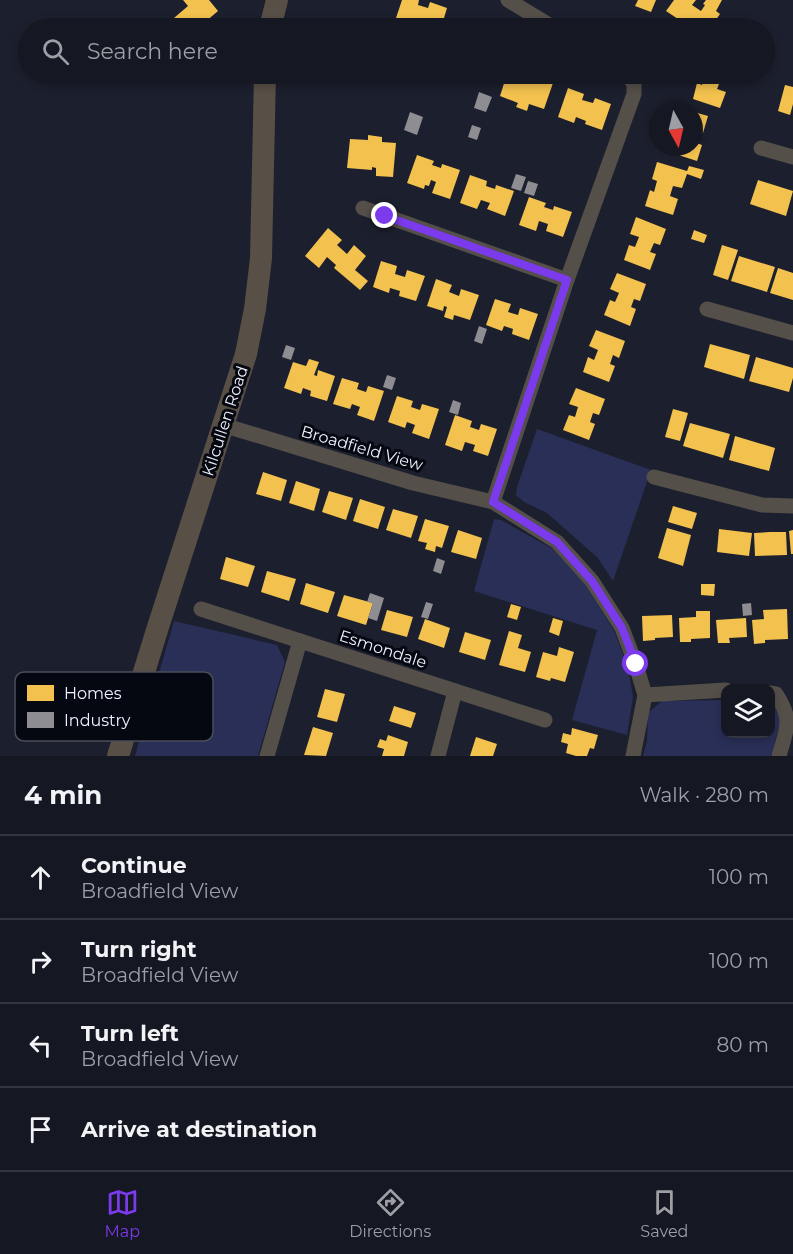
<!DOCTYPE html>
<html lang="en">
<head>
<meta charset="utf-8">
<style>
  :root { --surface:#151722; --page:#22242f; --text:#f1f3f6; --muted:#9d9fa5; --line:#343640; --accent:#7c3aed }
  body { margin:0; font-family:Montserrat,sans-serif; background:var(--page); color:var(--text) }
  .controls { position:absolute; right:18px; bottom:18px; display:grid; overflow:hidden; border-radius:12px; box-shadow:0 3px 9px #0003 }
  .controls button { width:54px; height:54px; display:grid; place-items:center; padding:0; border:0; border-bottom:2px solid var(--line); background:var(--surface); color:var(--text); font:30px sans-serif }
  .compass { position:absolute; left:649px; top:102px; width:54px; height:54px; border-radius:50%; background:var(--surface); box-shadow:0 3px 9px #0003; rotate:172deg }
  .stop { position:absolute; width:18px; height:18px; margin:-14px; border:4px solid #7c3aed; border-radius:50%; background:#fff }
  .stop.end { background:#7c3aed; border-color:#fff; box-shadow:0 2px 6px #0008 }
  .list { margin:0; padding:0; list-style:none }
  h2 { display:flex; justify-content:space-between; align-items:center; height:78px; margin:0; padding:0 24px; font-size:26px }
  h2 small { font-size:20px; font-weight:400; color:var(--muted) }
  .list li { display:grid; grid-template-columns:39px 1fr auto; gap:18px; align-items:center; box-sizing:border-box; height:84px; padding:0 24px; border-top:2px solid var(--line) }
  .list b { display:block; font-size:22px; white-space:nowrap }
  .list p { margin:0; font-size:20px; white-space:nowrap; color:var(--muted) }
  .list em { font-size:20px; font-style:normal; color:var(--muted) }
  .icon { flex:none; width:33px; height:33px; fill:none; stroke:currentColor; stroke-width:2; stroke-linecap:round; stroke-linejoin:round }
  .map { position:relative; flex:none; width:793px; height:756px; overflow:hidden }
  .search { position:absolute; background:var(--surface); box-shadow:0 3px 9px #0003; left:18px; right:18px; top:18px; height:66px; display:flex; align-items:center; gap:15px; box-sizing:border-box; padding:0 21px; border-radius:33px; color:var(--muted); font-size:22px }
  .sheet { height:414px; background:var(--surface) }
  nav { display:flex; justify-content:space-around; align-items:center; box-sizing:border-box; height:84px; border-top:2px solid var(--line); background:var(--surface); font-size:16px; color:var(--muted) }
  nav a { display:grid; justify-items:center; gap:3px }
  nav .on { color:var(--accent) }
  .map>svg:first-child { display:block }
</style>
</head>
<body>
<div class="map">
<svg width="793" height="756" viewBox="0 0 793 756">
  <rect width="100%" height="100%" fill="#1c1f2d"/>
  <g fill="#292f57">
    <polygon points="537,429 651,470 613,581 597,557 547,513 524,502 516,495 517,487"/>
    <polygon points="494,519 501,520 553,549 586,585 614,631 628,667 633,697 627,735 572,720 597,630 474,591"/>
    <polygon points="174,621 277,645 285,662 258,756 135,756"/>
    <polygon points="725,700 726,734 770,734 771,701 781,718 771,756 643,756 647,741 648,713 662,701"/>
  </g>
  <g fill="#f2c14e">
    <polygon points="183,0 209,0 218,11 198,28 183,28 174,18 188,6"/>
    <polygon points="402,0 419,0 418,5 428,8 430,2 447,8 441,28 424,28 425,26 412,21 410,26 395,21"/>
    <polygon points="638,0 656,0 651,12 635,6"/>
    <polygon points="674,0 696,0 692,5 701,11 705,5 703,4 706,0 722,0 716,11 720,14 710,28 690,28 693,25 683,18 681,21 666,11"/>
    <polygon points="467,74 495,74 493,79 479,74 476,81 466,78"/>
    <polygon points="507,74 525,74 523,79 534,82 536,77 553,83 544,109 529,104 527,111 516,107 518,103 500,96"/>
    <polygon points="705,74 729,74 726,80 721,79 717,89 726,92 720,108 693,99 697,83 702,85"/>
    <polygon points="785,85 793,87 793,104 790,115 778,111"/>
    <polygon points="568,88 584,94 582,100 593,103 595,98 611,104 602,130 585,124 586,121 576,117 574,123 558,117"/>
    <polygon points="694,112 708,116 703,133 697,132 695,141"/>
    <polygon points="368,135 382,137 382,142 396,143 393,177 376,176 376,168 372,167 372,170 347,168 350,139 368,140"/>
    <polygon points="694,142 702,145 697,161 669,152 671,147 694,147"/>
    <polygon points="417,155 434,161 432,165 441,168 442,164 460,170 450,199 432,193 436,182 431,180 429,186 425,185 424,189 407,183"/>
    <polygon points="657,162 687,171 689,166 704,170 701,179 687,174 682,188 673,186 670,196 678,199 673,215 645,206 650,190 654,192 657,181 652,179"/>
    <polygon points="470,175 487,181 486,186 495,189 496,185 514,191 505,216 487,209 490,203 481,200 477,209 460,203"/>
    <polygon points="758,180 793,191 786,216 750,204"/>
    <polygon points="529,197 546,203 544,207 553,210 554,206 572,212 563,237 546,231 548,224 539,221 536,231 519,225"/>
    <polygon points="636,217 666,229 660,245 654,243 650,252 656,254 650,270 624,260 629,245 635,247 639,237 630,234"/>
    <polygon points="328,228 342,240 337,245 347,254 354,245 366,256 355,270 368,281 360,290 334,268 336,265 327,257 319,268 305,256"/>
    <polygon points="694,230 707,235 704,243 691,239"/>
    <polygon points="722,245 738,250 728,280 713,275"/>
    <polygon points="739,256 775,267 767,292 731,281"/>
    <polygon points="381,261 397,266 395,274 405,277 407,270 425,276 416,301 399,296 400,291 390,288 389,293 373,287"/>
    <polygon points="778,268 793,273 793,300 770,293"/>
    <polygon points="617,273 646,284 640,301 634,299 631,307 636,309 630,326 604,315 610,300 615,302 619,293 610,289"/>
    <polygon points="436,279 452,285 449,292 459,296 461,289 479,295 470,320 454,315 453,320 444,317 447,307 444,306 443,311 427,306"/>
    <polygon points="495,299 511,304 508,312 518,315 520,308 538,314 529,340 512,334 513,329 504,326 502,331 486,325"/>
    <polygon points="596,330 625,341 619,358 613,355 610,364 615,366 609,382 583,372 588,357 594,360 598,350 589,346"/>
    <polygon points="710,344 750,355 744,379 704,367"/>
    <polygon points="756,357 793,368 793,378 789,392 749,381"/>
    <polygon points="309,359 319,362 314,375 317,376 318,370 335,376 327,401 310,396 311,391 303,388 301,394 284,388 293,362 306,366"/>
    <polygon points="342,378 359,383 357,389 366,392 368,386 384,391 374,421 357,415 360,407 352,404 350,409 333,404"/>
    <polygon points="576,388 605,399 599,415 593,413 590,422 595,424 589,440 563,430 569,415 575,417 578,407 569,404"/>
    <polygon points="397,396 413,401 411,407 420,410 422,404 439,409 429,439 412,433 415,425 407,422 405,428 388,422"/>
    <polygon points="673,409 688,413 680,441 665,437"/>
    <polygon points="455,415 472,421 470,427 479,430 481,424 497,429 488,456 473,451 475,445 465,442 462,451 445,445"/>
    <polygon points="690,423 730,434 723,458 683,446"/>
    <polygon points="735,436 775,448 769,471 729,460"/>
    <polygon points="263,472 287,480 281,501 256,494"/>
    <polygon points="296,481 320,489 314,511 289,503"/>
    <polygon points="329,491 353,498 346,520 322,512"/>
    <polygon points="360,499 385,507 378,529 353,521"/>
    <polygon points="673,506 697,513 692,529 668,522"/>
    <polygon points="393,509 418,516 411,538 386,530"/>
    <polygon points="425,519 449,526 442,548 436,546 435,552 425,549 427,543 418,541"/>
    <polygon points="667,528 691,535 683,566 658,558"/>
    <polygon points="719,529 752,533 749,556 717,552"/>
    <polygon points="458,530 482,538 476,559 451,552"/>
    <polygon points="793,530 793,554 791,554 789,531"/>
    <polygon points="770,532 786,532 787,555 755,556 754,533"/>
    <polygon points="226,557 255,566 248,587 220,579"/>
    <polygon points="267,571 296,579 289,601 261,592"/>
    <polygon points="306,583 335,592 328,613 300,604"/>
    <polygon points="701,584 715,584 714,596 701,595"/>
    <polygon points="344,595 373,603 366,625 337,616"/>
    <polygon points="511,604 521,607 517,620 507,617"/>
    <polygon points="787,609 788,639 765,640 765,643 754,644 752,620 764,619 763,610"/>
    <polygon points="387,610 413,617 407,637 381,630"/>
    <polygon points="696,611 710,611 710,638 691,639 691,642 680,642 679,618 696,617"/>
    <polygon points="672,615 673,637 655,638 655,640 643,641 642,616"/>
    <polygon points="553,618 563,621 559,636 549,632"/>
    <polygon points="746,618 747,637 729,638 730,643 718,643 716,620"/>
    <polygon points="425,619 450,628 444,648 418,639"/>
    <polygon points="509,631 522,635 518,648 531,652 525,672 499,665"/>
    <polygon points="465,632 491,640 485,660 459,652"/>
    <polygon points="559,647 574,652 565,682 551,678 550,681 536,677 543,652 557,656"/>
    <polygon points="325,689 345,694 337,722 317,717"/>
    <polygon points="394,706 416,713 411,728 389,721"/>
    <polygon points="313,727 333,733 326,756 304,755"/>
    <polygon points="572,728 598,735 594,749 590,748 587,756 576,756 566,753 568,744 561,742 563,733 571,735"/>
    <polygon points="388,735 408,742 404,756 382,756 384,749 377,747 380,739 386,741"/>
    <polygon points="476,737 497,744 493,756 470,756"/>
  </g>
  <g fill="#8d8d92">
    <polygon points="734,19 739,28 725,28 723,24"/>
    <polygon points="479,92 492,97 486,112 474,108"/>
    <polygon points="410,112 423,117 417,135 404,130"/>
    <polygon points="472,125 481,128 477,140 468,137"/>
    <polygon points="516,174 526,177 521,191 511,188"/>
    <polygon points="528,181 538,184 534,196 524,193"/>
    <polygon points="479,326 487,329 482,344 474,341"/>
    <polygon points="286,345 295,348 291,360 282,357"/>
    <polygon points="387,375 396,378 392,390 383,387"/>
    <polygon points="453,400 461,403 458,415 449,412"/>
    <polygon points="437,558 445,561 441,574 433,571"/>
    <polygon points="370,593 384,598 377,621 368,618 373,603 367,602"/>
    <polygon points="426,602 433,604 428,619 421,617"/>
    <polygon points="751,603 752,615 743,616 742,604"/>
  </g>
  <g fill="none" stroke-linecap="round" stroke-linejoin="round">
    <g stroke="#544f49" stroke-width="15">
      <polyline points="508,0 554,28"/>
      <polyline points="761,148 793,157"/>
      <polyline points="363,208 567,280"/>
      <polyline points="707,309 793,333"/>
      <polyline points="223,425 413,483 493,502 557,542 592,581 622,628 636,665 645,695 633,756"/>
      <polyline points="654,477 762,505 793,506"/>
      <polyline points="493,502 567,280 634,94 634,83 625,74"/>
      <polyline points="201,609 545,720"/>
      <path d="M770,693L776,694C793,720 787,727 779,756"/>
      <polyline points="645,695 726,690"/>
      <polyline points="267,756 300,641"/>
      <polyline points="438,756 455,691"/>
    </g>
    <g stroke="#584f46" stroke-width="22">
      <polyline points="270,28 277,0"/>
      <polyline points="118,756 158,627 246,354 255,309 261,258 265,74"/>
    </g>
  </g>
  <g fill="none" stroke-linecap="round" stroke-linejoin="round">
    <polyline stroke="#7c3aed" stroke-width="8" points="385,216 567,280 493,502 557,542 592,581 622,628 636,664"/>
  </g>
  <g text-anchor="middle" dominant-baseline="central" stroke-width="6" stroke-linejoin="round" paint-order="stroke">
    <g font-size="16" fill="#eff2fc" stroke="#050711">
      <text transform="translate(225 421) rotate(-72)">Kilcullen Road</text>
      <text transform="translate(362 448) rotate(16)">Broadfield View</text>
      <text transform="translate(383 649) rotate(18)">Esmondale</text>
    </g>
  </g>
  <rect x="15" y="672" width="198" height="69" rx="9" fill="#050711" stroke="#4b4e58" stroke-width="1.5"/>
  <rect x="27" y="685" width="27" height="16" fill="#f2c14e"/>
  <rect x="27" y="712" width="27" height="16" fill="#8d8d92"/>
  <g font-size="16" fill="#eff2fc">
    <text x="64" y="699">Homes</text>
    <text x="64" y="726">Industry</text>
  </g>
</svg>
<div class="controls">
<button><svg class="icon" aria-label="layers" viewBox="0 0 24 24"><path d="M12 4l9 5-9 5-9-5zM3 14l9 5 9-5"/></svg></button>
</div>
<svg class="compass" viewBox="-18 -18 36 36"><path d="M0-13l5 13h-10z" fill="#e53935"/><path d="M0 13l5-13h-10z" fill="#9d9fa5"/></svg>
<div class="stop" style="left:636px;top:664px"></div>
<div class="stop end" style="left:385px;top:216px"></div>
<div class="search"><svg class="icon" aria-label="search" viewBox="0 0 24 24"><circle cx="10" cy="10" r="6"/><path d="M15 15l6 6"/></svg>Search here</div>
</div>
<section class="sheet">
<h2>4 min<small>Walk · 280 m</small></h2>
<ul class="list">
<li><svg class="icon" aria-label="ahead" viewBox="0 0 24 24"><path d="M12 20V5M6 11l6-6 6 6"/></svg><div><b>Continue</b><p>Broadfield View</p></div><em>100 m</em></li>
<li><svg class="icon" aria-label="right" viewBox="0 0 24 24"><path d="M7 20v-9h11M14 6l5 5-5 5"/></svg><div><b>Turn right</b><p>Broadfield View</p></div><em>100 m</em></li>
<li><svg class="icon" aria-label="left" viewBox="0 0 24 24"><path d="M17 20v-9H6M10 6l-5 5 5 5"/></svg><div><b>Turn left</b><p>Broadfield View</p></div><em>80 m</em></li>
<li><svg class="icon" aria-label="arrive" viewBox="0 0 24 24"><path d="M6 21V4h12l-3 4 3 4H6"/></svg><div><b>Arrive at destination</b></div></li>
</ul>
</section>
<nav>
<a class="on"><svg class="icon" aria-label="map" viewBox="0 0 24 24"><path d="M3 6l6-2 6 2 6-2v14l-6 2-6-2-6 2zM9 4v14M15 6v14"/></svg>Map</a>
<a><svg class="icon" aria-label="directions" viewBox="0 0 24 24"><path d="M12 3l9 9-9 9-9-9zM9 14v-3h6M13 9l2 2-2 2"/></svg>Directions</a>
<a><svg class="icon" aria-label="saved" viewBox="0 0 24 24"><path d="M7 4h10v16l-5-4-5 4z"/></svg>Saved</a>
</nav>
</body>
</html>
